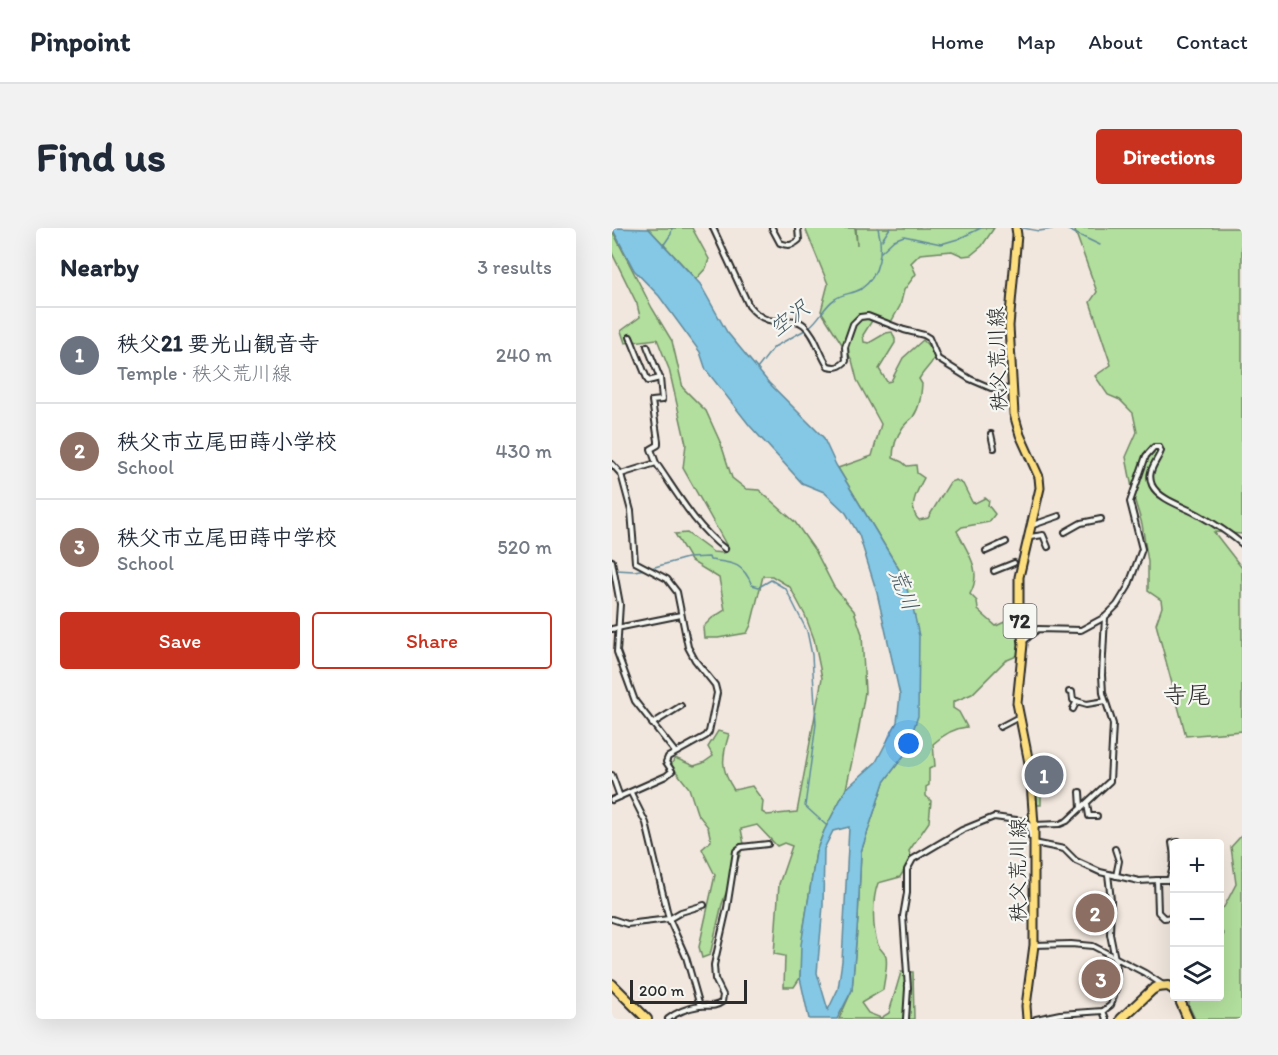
<!DOCTYPE html>
<html lang="en">
<head>
<meta charset="utf-8">
<style>
  :root { --surface:#fff; --page:#f2f2f3; --text:#1f2937; --muted:#747a83; --line:#e0e1e3; --accent:#c8321e }
  body { margin:0; font-family:Itim,"Klee One",sans-serif; background:var(--page); color:var(--text) }
  .controls { position:absolute; right:18px; bottom:18px; display:grid; overflow:hidden; border-radius:6px; box-shadow:0 6px 24px #0002 }
  .controls button { width:54px; height:54px; display:grid; place-items:center; padding:0; border:0; border-bottom:2px solid var(--line); background:var(--surface); color:var(--text); font:30px sans-serif }
  .scale { position:absolute; left:18px; bottom:15px; width:117px; box-sizing:border-box; padding-left:6px; border:3px solid #2b2b2b; border-top:0; font-size:16px; line-height:21px; white-space:nowrap; color:#2b2b2b; -webkit-text-stroke:4px #f6f6f2; paint-order:stroke }
  .you { position:absolute; left:297px; top:516px; width:21px; height:21px; margin:-15px; border:4px solid #fff; border-radius:50%; background:#1a73e8; box-shadow:0 0 0 9px #1a73e833 }
  .badge { display:grid; place-items:center; width:39px; height:39px; border-radius:50%; background:var(--accent); color:#fff; font-size:20px; font-weight:700 }
  .pin { position:absolute; translate:-50% -50%; border:3px solid #fff; box-shadow:0 2px 6px #0006 }
  .list { margin:0; padding:0; list-style:none }
  h2 { display:flex; justify-content:space-between; align-items:center; height:78px; margin:0; padding:0 24px; font-size:26px }
  h2 small { font-size:20px; font-weight:400; color:var(--muted) }
  .list li { display:grid; grid-template-columns:39px 1fr auto; gap:18px; align-items:center; box-sizing:border-box; height:96px; padding:0 24px; border-top:2px solid var(--line) }
  .list b { display:block; font-size:22px; white-space:nowrap }
  .list p { margin:0; font-size:20px; white-space:nowrap; color:var(--muted) }
  .list em { font-size:20px; font-style:normal; color:var(--muted) }
  .actions { display:flex; gap:12px; padding:18px 24px }
  .actions a { flex:1; padding:14px 0; border:2px solid var(--accent); border-radius:6px; text-align:center; font-size:21px; color:var(--accent) }
  .actions .main { background:var(--accent); color:#fff }
  .icon { flex:none; width:33px; height:33px; fill:none; stroke:currentColor; stroke-width:2; stroke-linecap:round; stroke-linejoin:round }
  .map { position:relative; flex:none; width:630px; height:791px; overflow:hidden; border-radius:6px }
  header { display:flex; align-items:center; gap:36px; box-sizing:border-box; height:84px; padding:0 30px; background:var(--surface); border-bottom:2px solid var(--line) }
  header strong { font-size:28px }
  nav { display:flex; gap:33px; margin-inline-start:auto; font-size:21px }
  .intro { display:flex; align-items:center; justify-content:space-between; box-sizing:border-box; height:144px; padding:0 36px }
  h1 { margin:0; font-size:42px }
  .button { padding:15px 27px; border-radius:6px; background:var(--accent); color:#fff; font-size:21px; font-weight:700 }
  main { display:flex; gap:36px; padding:0 36px }
  aside { flex:1; background:var(--surface); border-radius:6px; box-shadow:0 6px 24px #0002 }
  .map>svg:first-child { display:block }
</style>
</head>
<body>
<header>
<strong>Pinpoint</strong>
<nav><a>Home</a><a>Map</a><a>About</a><a>Contact</a></nav>
</header>
<div class="intro"><h1>Find us</h1><a class="button">Directions</a></div>
<main>
<aside>
<h2>Nearby<small>3 results</small></h2>
<ul class="list">
<li><span class="badge" style="background:#6b7280">1</span><div><b>秩父21 要光山観音寺</b><p>Temple · 秩父荒川線</p></div><em>240 m</em></li>
<li><span class="badge" style="background:#8d6e63">2</span><div><b>秩父市立尾田蒔小学校</b><p>School</p></div><em>430 m</em></li>
<li><span class="badge" style="background:#8d6e63">3</span><div><b>秩父市立尾田蒔中学校</b><p>School</p></div><em>520 m</em></li>
</ul>
<div class="actions"><a class="main">Save</a><a>Share</a></div>
</aside>
<div class="map">
<svg width="630" height="791" viewBox="0 0 630 791">
  <rect width="100%" height="100%" fill="#f1e7de"/>
  <filter id="ink" filterUnits="userSpaceOnUse"><feTurbulence type="fractalNoise" baseFrequency=".0167" numOctaves="2"/><feDisplacementMap in="SourceGraphic" scale="12" xChannelSelector="R" yChannelSelector="G"/><feConvolveMatrix kernelMatrix="1 2 1 2 8 2 1 2 1" color-interpolation-filters="sRGB"/></filter>
  <g filter="url(#ink)">
    <g fill="#b2df9d" stroke="#6e8564" stroke-width="1.5">
      <polygon points="36,0 80,0 97,31 94,40 84,51"/>
      <path d="M193,0H243L245,17L244,0H382L370,18L359,27L351,28L340,23L308,26L299,35L304,46L292,62L288,78L279,94L263,88L251,107L252,114L257,115L274,105L280,104L283,111V115L267,141L275,154L279,153L291,130L311,112C332,133 318,132 307,151L310,156C309,168 308,179 301,189C298,192 294,195 291,199C284,209 281,219 281,230L290,234L295,238L304,237L305,245L312,250C305,263 295,280 307,292L316,290L338,254L344,252L351,256L360,274L363,275L373,270L377,273L376,277L383,286L377,294L350,299L345,303C356,325 371,343 358,366L365,373L366,382L384,398L403,389L406,395L407,427L393,433L360,466L341,474V480L347,484L355,499C342,500 331,507 321,516L323,538L317,541V557L314,559V568L319,573L317,594L297,623L299,631L288,649L266,655C260,671 260,701 266,717C268,722 272,723 274,729C276,738 272,752 271,762L249,775L256,785L269,790L277,785L289,744H301L302,791H227L240,762L246,690L249,624L272,554L293,526L288,343L226,240L260,228L269,196L245,152L240,132L209,83L216,56Z"/>
      <polygon points="462,0 630,0 630,306 602,304 630,340 630,503 574,508 544,396 550,379 549,372 536,363 536,334 530,296 522,270 514,229 525,204 521,185 508,172 496,167 483,148 499,137 478,74 485,64"/>
      <path d="M0,2L40,80L60,113L71,160L94,183L109,216L120,250L134,261L147,262L183,294L204,324L222,359L242,383L250,406L253,464L246,505L234,561L212,603L204,624L191,705L188,750L182,759H172L173,728L162,726L167,656L180,618L172,615L165,618L145,597L129,601L132,616L110,676L98,727L90,730L87,719L103,647L90,621L99,613L96,599L85,585L77,560L59,537L63,530L82,538L91,535L101,528L96,519L106,503L117,506C110,529 108,541 122,562L140,558L151,573L150,584L155,587L185,584L210,450L202,411L193,387L178,359L160,348H151L139,397L135,405L106,410H92L91,399L100,390L113,382L107,350L79,333L63,306L75,305L101,324L111,325L116,320L71,240L74,216L57,141L45,111L13,115L9,103L28,89L25,76L0,25Z"/>
      <polygon points="434,553 439,553 440,565 429,565 429,577 425,577 424,560 434,559"/>
      <polygon points="630,607 630,791 583,791 577,778 577,769 608,768 608,712 612,706 608,702 608,681 612,679 624,656 619,619"/>
    </g>
    <path fill="#84c8e5" stroke="#60899b" stroke-width="1.5" fill-rule="evenodd" d="M0,0L37,1L88,56L115,104L157,155L211,209L224,237L288,343L300,375L307,408L306,488L293,526L272,554L249,624L246,690L240,762L225,791H197L188,750L189,717L204,624L212,603L234,561L264,534L285,494L288,467L265,365L247,307L234,285L212,264L190,255L138,198L94,142L88,124L47,68L22,42ZM237,599L230,733L226,761L216,782L205,745L211,678L212,621L221,603Z"/>
    <g fill="none" stroke-linecap="round" stroke-linejoin="round">
      <g stroke="#60899b" stroke-width="1.5">
        <polyline points="411,0 427,3 447,0"/>
        <polyline points="452,0 488,17"/>
        <polyline points="270,12 278,0"/>
        <polyline points="51,18 59,6 60,0"/>
        <polyline points="269,24 282,12 292,8 329,16 346,11 369,0"/>
        <path d="M197,99C208,91 212,78 223,71C231,65 241,66 249,61C269,47 271,20 266,0"/>
        <polyline points="145,141 162,119 193,102"/>
        <polyline points="0,329 4,342 22,343 34,341"/>
        <path d="M39,340L75,330L97,329L98,332C121,335 130,334 140,357L147,359L159,352L174,361L195,403L200,427L204,496L193,578L214,597"/>
      </g>
      <g stroke="#2b2b2b" stroke-width="8">
        <g id="street">
          <path d="M101,0L137,78C160,106 177,84 192,97C204,107 207,125 216,138C224,140 228,139 234,133L233,119L241,96L248,89L256,88L292,102L312,107L317,110L326,131L358,151L379,160L400,161"/>
          <path d="M160,0L168,15C176,18 180,18 187,12L186,0"/>
          <polyline points="18,109 36,153 48,150"/>
          <polyline points="35,118 48,150 50,172 40,173 46,213 46,217 39,221 44,235"/>
          <polyline points="379,206 382,220"/>
          <polyline points="0,236 9,246 19,283 23,334 55,351 65,364 76,419 83,432 103,457 105,465 97,504 94,508 56,529 54,534 60,543 54,548 0,572"/>
          <path d="M9,246L44,235C65,265 83,298 113,321"/>
          <polyline points="421,297 447,288"/>
          <polyline points="453,304 469,295 489,291"/>
          <polyline points="418,309 431,307 436,319"/>
          <polyline points="374,323 394,314"/>
          <polyline points="0,333 8,376 5,424 23,473 63,524"/>
          <polyline points="382,343 402,335"/>
          <polyline points="0,401 69,387"/>
          <path d="M412,413L426,401L469,402L493,389L505,377L516,359L530,321L518,274L534,228L542,219H547L549,223C545,234 534,243 540,257C547,272 574,279 587,287C603,296 617,305 630,316"/>
          <polyline points="457,464 460,464 461,472 475,476 493,473"/>
          <polyline points="461,481 465,473"/>
          <polyline points="40,496 69,478"/>
          <polyline points="388,499 407,489"/>
          <polyline points="0,547 8,569"/>
          <polyline points="468,564 469,580"/>
          <polyline points="19,565 34,595 57,691 74,729 88,778"/>
          <polyline points="475,576 477,588 485,588"/>
          <polyline points="422,597 448,596 455,593 498,553 501,496 491,465 490,447 493,389"/>
          <polyline points="422,615 452,621 464,633 488,644 527,653 545,652 546,684 552,690 562,689"/>
          <polyline points="503,621 507,633 504,648"/>
          <polyline points="545,652 557,652 562,657"/>
          <path d="M557,652C562,639 563,629 560,615L566,614"/>
          <polyline points="0,691 15,696 57,691 69,684 92,677"/>
          <polyline points="422,717 459,716 481,718 533,745 551,757"/>
          <polyline points="491,783 494,791"/>
          <path d="M56,791C65,784 75,780 87,778C96,777 102,780 110,774L111,767L103,751L102,737L115,680L124,623L129,619L156,616"/>
          <polyline points="294,791 296,760 291,688 295,665 295,642 301,631 350,602 382,589 412,593 417,597 419,609 421,609"/>
          <polyline points="424,791 448,786 491,783 499,777 504,761 505,741 498,706 499,672 496,646"/>
        </g>
      </g>
      <g stroke="#2b2b2b" stroke-width="11">
        <polyline id="primary" points="404,0 405,7 397,98 402,186 408,207 427,249 428,260 407,349 407,384 411,416 405,475 418,540 422,597 422,717 414,778 415,791"/>
      </g>
      <g stroke="#2b2b2b" stroke-width="12">
        <g id="highway">
          <polyline points="0,756 35,791"/>
          <polyline points="566,768 576,791"/>
          <polyline points="509,791 540,762 545,759 556,758 562,762"/>
        </g>
      </g>
      <use href="#street" stroke="#f6f6f2" stroke-width="4"/>
      <use href="#primary" stroke="#fddf80" stroke-width="7"/>
      <use href="#highway" stroke="#fddf80" stroke-width="8"/>
    </g>
  </g>
  <g text-anchor="middle" dominant-baseline="central" stroke-width="4.5" stroke-linejoin="round" paint-order="stroke">
    <rect fill="#f6f6f2" stroke="#686867" stroke-width="1.5" x="391.5" y="376" width="33" height="34" rx="4.5"/>
    <g font-size="20" font-weight="bold" fill="#2b2b2b">
      <text x="408" y="393">72</text>
    </g>
    <g font-size="21" fill="#2b2b2b" stroke="#f6f6f2">
      <text transform="translate(385 131) rotate(-92)">秩父荒川線</text>
      <text transform="translate(405 642) rotate(-90)">秩父荒川線</text>
    </g>
    <g font-size="22" font-style="italic" fill="#465a63" stroke="#f6f6f2">
      <text transform="translate(177 90) rotate(-37)">空沢</text>
      <text transform="translate(292 361) rotate(69)">荒川</text>
    </g>
    <g font-size="24" fill="#2b2b2b" stroke="#f6f6f2">
      <text x="575" y="466">寺尾</text>
    </g>
  </g>
</svg>
<div class="controls">
<button>+</button>
<button>−</button>
<button><svg class="icon" aria-label="layers" viewBox="0 0 24 24"><path d="M12 4l9 5-9 5-9-5zM3 14l9 5 9-5"/></svg></button>
</div>
<div class="scale">200 m</div>
<div class="you"></div>
<div class="pin badge" style="left:432px;top:547px;background:#6b7280">1</div>
<div class="pin badge" style="left:483px;top:685px;background:#8d6e63">2</div>
<div class="pin badge" style="left:489px;top:751px;background:#8d6e63">3</div>
</div>
</main>
</body>
</html>
